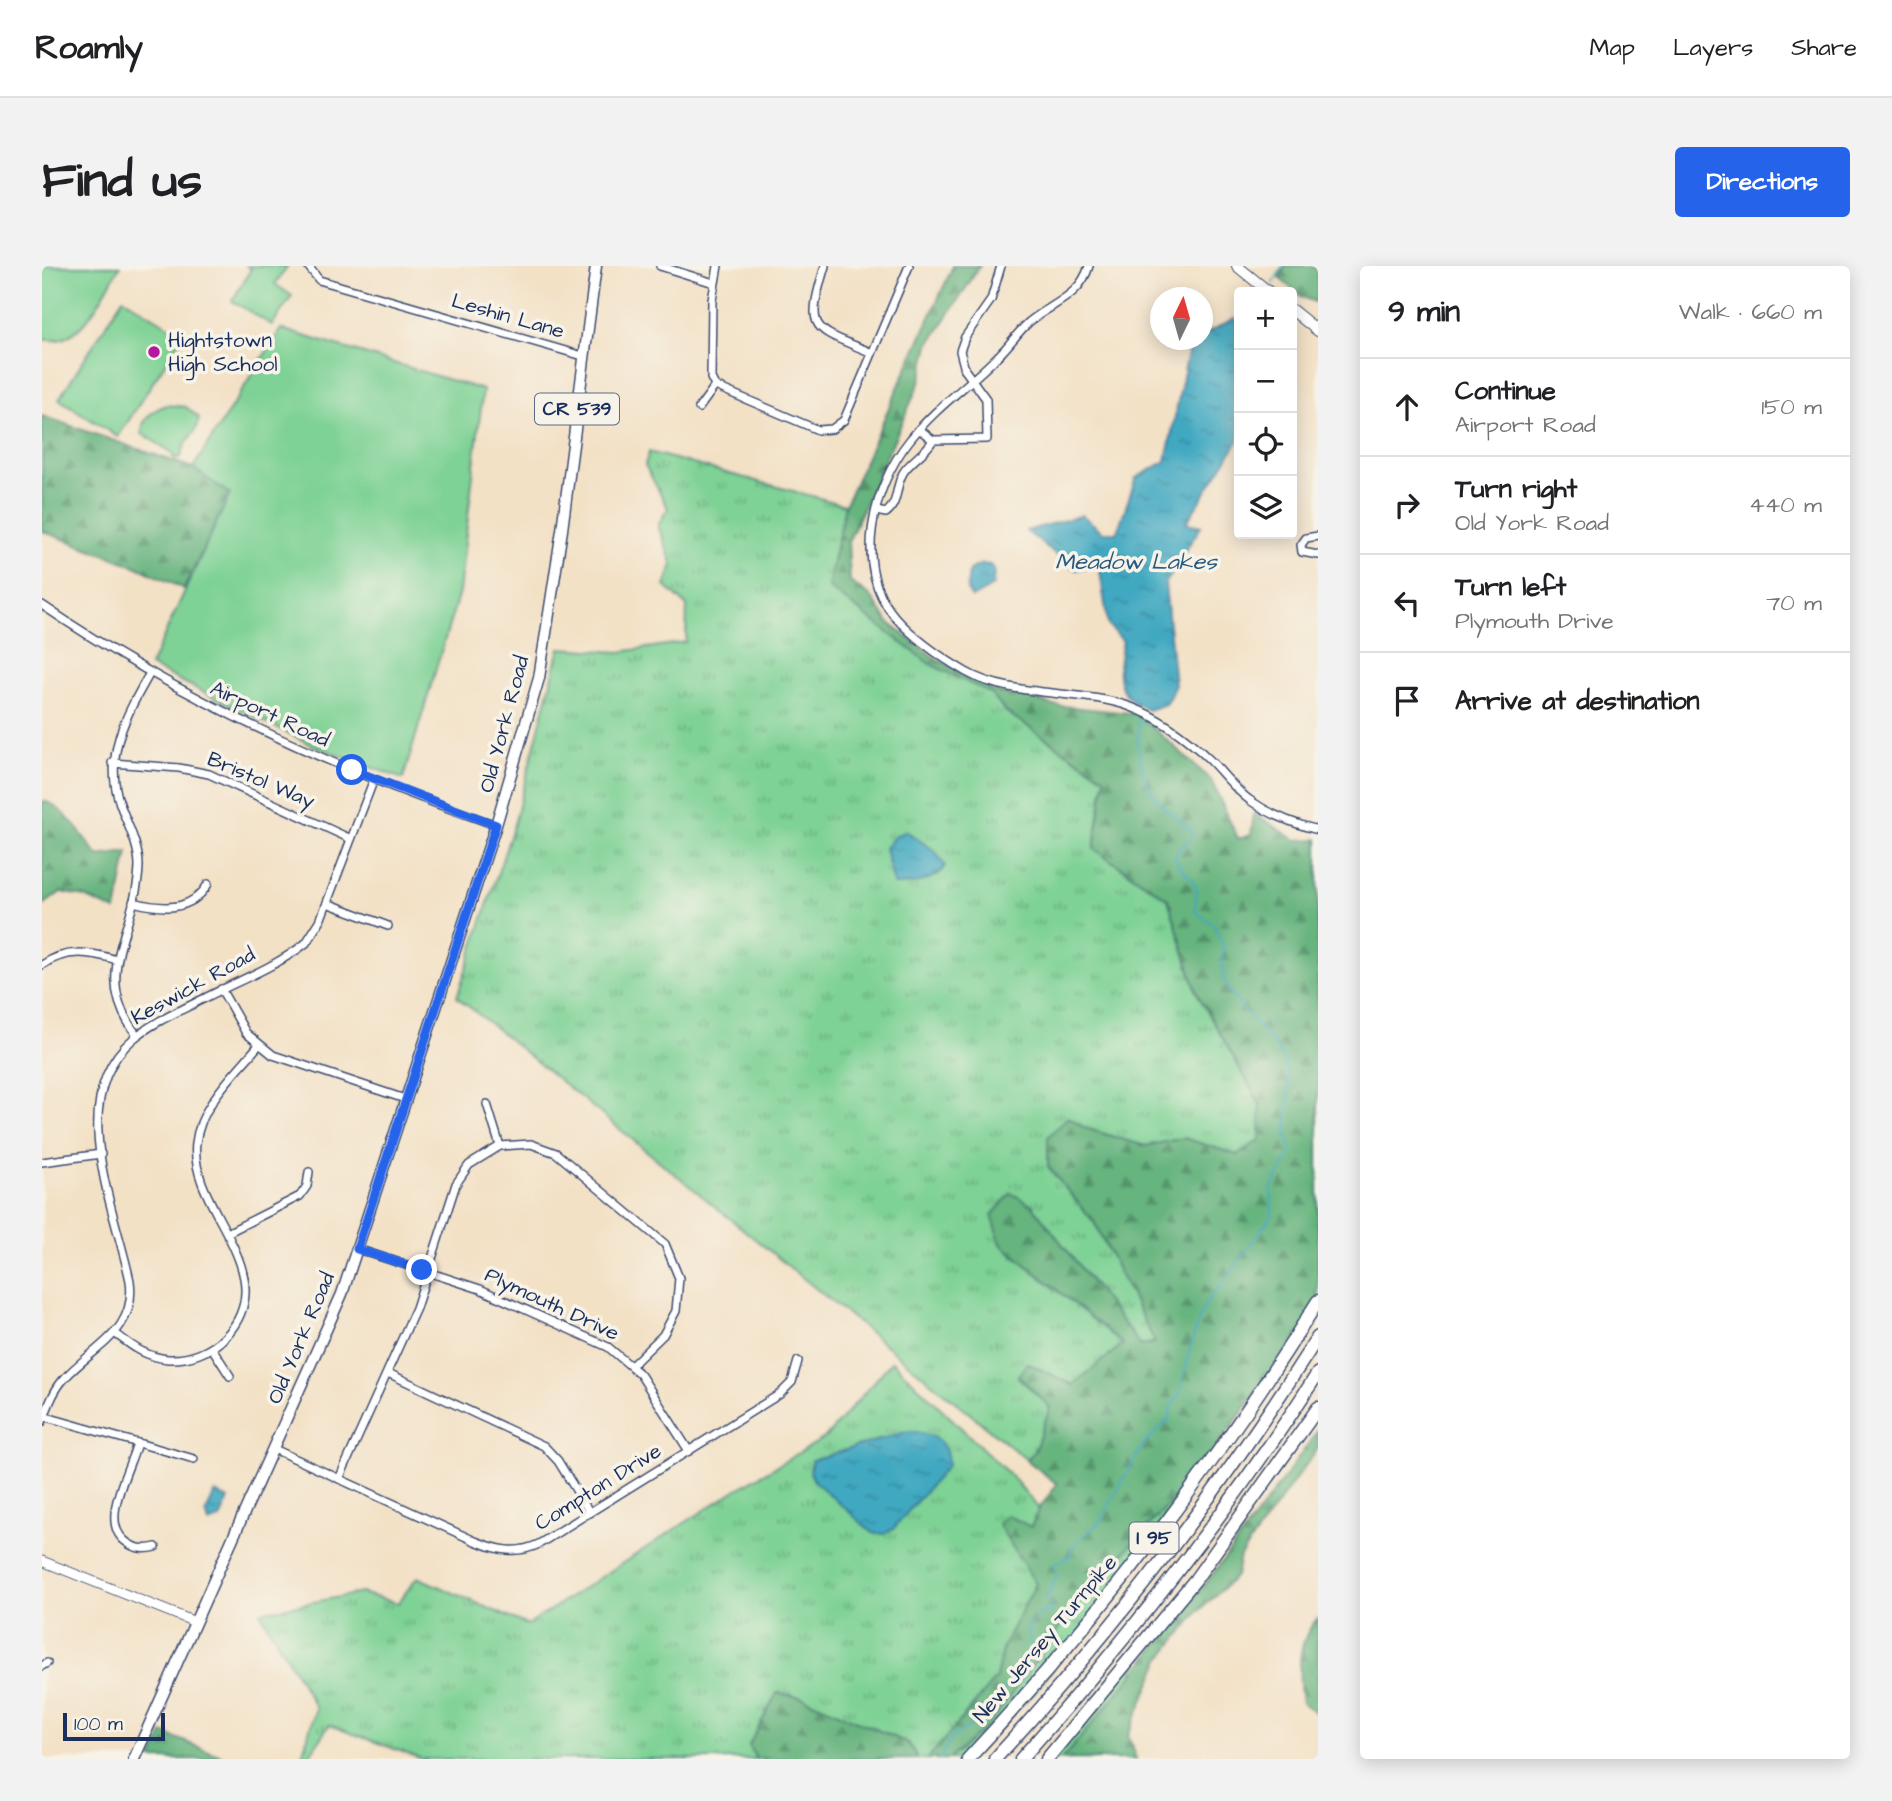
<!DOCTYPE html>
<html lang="en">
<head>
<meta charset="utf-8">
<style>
  :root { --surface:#fff; --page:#f2f2f2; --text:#202124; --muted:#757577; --line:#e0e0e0; --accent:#2563eb }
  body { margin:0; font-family:"Architects Daughter",sans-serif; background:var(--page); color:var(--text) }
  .controls { position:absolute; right:21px; top:21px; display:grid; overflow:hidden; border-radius:7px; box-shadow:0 4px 18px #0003 }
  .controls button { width:63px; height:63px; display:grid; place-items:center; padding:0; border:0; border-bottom:2px solid var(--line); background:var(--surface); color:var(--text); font:35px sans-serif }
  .compass { position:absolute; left:1108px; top:21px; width:63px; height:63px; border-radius:50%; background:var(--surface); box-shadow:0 4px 18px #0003; rotate:5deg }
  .scale { position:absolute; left:21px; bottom:18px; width:102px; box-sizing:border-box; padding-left:7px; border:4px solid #1b2f5e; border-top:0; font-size:19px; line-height:24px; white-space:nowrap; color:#1b2f5e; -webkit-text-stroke:5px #f7f3e8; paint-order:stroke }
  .stop { position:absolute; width:21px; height:21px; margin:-16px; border:5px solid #2563eb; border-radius:50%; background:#fff }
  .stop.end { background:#2563eb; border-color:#fff; box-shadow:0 2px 7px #0008 }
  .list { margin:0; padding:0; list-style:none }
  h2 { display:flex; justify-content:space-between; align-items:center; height:91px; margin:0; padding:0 28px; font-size:30px }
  h2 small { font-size:23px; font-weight:400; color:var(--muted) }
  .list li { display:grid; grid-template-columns:46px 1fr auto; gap:21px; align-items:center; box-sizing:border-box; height:98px; padding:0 28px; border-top:2px solid var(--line) }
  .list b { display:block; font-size:26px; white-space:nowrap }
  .list p { margin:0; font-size:23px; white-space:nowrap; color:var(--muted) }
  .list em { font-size:23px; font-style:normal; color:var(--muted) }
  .icon { flex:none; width:38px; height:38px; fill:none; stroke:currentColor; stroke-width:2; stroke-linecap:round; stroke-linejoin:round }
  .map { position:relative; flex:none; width:1276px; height:1493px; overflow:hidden; border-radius:7px }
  header { display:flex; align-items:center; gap:42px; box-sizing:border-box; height:98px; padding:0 35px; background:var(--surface); border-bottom:2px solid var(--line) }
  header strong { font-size:33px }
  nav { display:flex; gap:38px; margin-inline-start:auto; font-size:24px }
  .intro { display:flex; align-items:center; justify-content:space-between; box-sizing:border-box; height:168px; padding:0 42px }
  h1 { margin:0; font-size:49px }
  .button { padding:18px 32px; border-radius:7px; background:var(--accent); color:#fff; font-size:24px; font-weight:700 }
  main { display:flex; gap:42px; padding:0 42px }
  aside { flex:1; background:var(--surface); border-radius:7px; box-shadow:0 4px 18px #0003 }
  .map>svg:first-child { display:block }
</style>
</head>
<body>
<header>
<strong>Roamly</strong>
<nav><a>Map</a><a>Layers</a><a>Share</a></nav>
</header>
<div class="intro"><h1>Find us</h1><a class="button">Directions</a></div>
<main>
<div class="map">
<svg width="1276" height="1493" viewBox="0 0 1276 1493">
  <defs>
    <pattern id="grass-tufts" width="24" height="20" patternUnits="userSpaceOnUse" patternTransform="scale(1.75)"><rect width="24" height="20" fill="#7ed295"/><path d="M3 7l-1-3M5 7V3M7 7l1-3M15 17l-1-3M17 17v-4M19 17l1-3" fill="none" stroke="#66ab7d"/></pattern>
    <pattern id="forest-firs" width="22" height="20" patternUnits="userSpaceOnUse" patternTransform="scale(1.75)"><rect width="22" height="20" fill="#66b47e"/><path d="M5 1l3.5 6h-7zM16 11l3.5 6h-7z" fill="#53936a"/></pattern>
    <pattern id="water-ripples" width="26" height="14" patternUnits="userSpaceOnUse" patternTransform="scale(1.75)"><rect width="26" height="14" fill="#40a8c1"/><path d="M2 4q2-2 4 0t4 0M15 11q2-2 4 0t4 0" fill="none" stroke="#3589a0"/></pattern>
  </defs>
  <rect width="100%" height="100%" fill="#f7f3e8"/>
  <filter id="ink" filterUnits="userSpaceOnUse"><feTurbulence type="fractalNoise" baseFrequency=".0143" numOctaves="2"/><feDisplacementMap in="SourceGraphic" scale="14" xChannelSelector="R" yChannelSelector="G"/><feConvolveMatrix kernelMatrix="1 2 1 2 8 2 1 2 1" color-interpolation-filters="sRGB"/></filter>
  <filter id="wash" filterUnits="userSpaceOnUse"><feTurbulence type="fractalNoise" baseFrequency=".00686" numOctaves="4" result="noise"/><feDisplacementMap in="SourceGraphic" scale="28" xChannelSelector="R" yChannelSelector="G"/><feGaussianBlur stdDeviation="1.57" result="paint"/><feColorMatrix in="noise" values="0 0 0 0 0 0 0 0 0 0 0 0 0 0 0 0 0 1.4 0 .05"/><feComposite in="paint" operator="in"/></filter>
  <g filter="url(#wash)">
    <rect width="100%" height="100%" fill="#f3e1c6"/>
    <g fill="url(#grass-tufts)" stroke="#4c807a" stroke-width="2">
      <polygon points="607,186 803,239 786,321 888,398 948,427 963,445 1063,512 1052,582 1126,633 1155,727 1218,838 1218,874 1195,889 1142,872 1103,880 1043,862 1026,851 1006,901 1052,956 1113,1076 1099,1080 990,939 968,928 959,978 1081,1078 1031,1119 985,1097 976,1111 1008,1141 993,1184 985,1194 415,731 472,558 518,382 578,386 644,376 645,340 623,320 631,299 616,259 626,242 603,199"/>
      <polygon points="850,1095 973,1214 997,1243 989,1262 994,1318 961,1380 954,1412 886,1493 876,1493 866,1477 759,1431 736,1427 707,1479 714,1493 380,1493 287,1459 265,1493 259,1493 274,1442 218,1346 319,1327 356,1337 375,1311 485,1359 692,1225 784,1171"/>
      <polygon points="1155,1209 992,1428 918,1493 907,1493 947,1459 1039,1332"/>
      <polygon points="1100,1376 1089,1414 1020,1493 1001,1493"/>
    </g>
    <g fill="url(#forest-firs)" stroke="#40726e" stroke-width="2">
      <polygon points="911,0 938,0 887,79 878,116 806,276 808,316 829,331 847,357 893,392 957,427 982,430 1010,439 1096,448 1169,514 1196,573 1209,569 1212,547 1254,574 1276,573 1276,1042 1154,1209 1039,1332 947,1459 907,1493 886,1493 954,1412 961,1380 994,1318 956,1258 965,1249 989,1261 997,1243 1015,1218 985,1194 993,1184 1008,1141 976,1110 985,1097 1031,1119 1081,1078 959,978 950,949 969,927 990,939 1099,1080 1113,1076 1052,956 1006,901 1006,871 1026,851 1043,862 1103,880 1142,872 1195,889 1218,874 1218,838 1155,727 1126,633 1052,583 1063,512 963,445 948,427 888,398 786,321 803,239"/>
      <polygon points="1243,0 1276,0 1276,37 1260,31 1237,12"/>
      <polygon points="0,150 151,202 188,228 142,323 91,299 0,265"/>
      <path d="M0,535C19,536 44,575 56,590L86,586L74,645L43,631L19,626L0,640Z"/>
      <path d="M1276,1164V1182L1198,1290L1194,1310L1157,1345L1119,1393L1086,1469L1094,1493H1020C1112,1387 1196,1278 1276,1164Z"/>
      <path d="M1276,1352V1448L1260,1437C1256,1408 1254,1375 1276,1352Z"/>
      <polygon points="735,1427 759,1431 866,1477 876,1493 714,1493 707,1479"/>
      <polygon points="121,1467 179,1490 188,1493 110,1493"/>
    </g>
    <g fill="#7ed295" stroke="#4c807a" stroke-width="2">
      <path d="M0,0H78C61,27 40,84 0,73Z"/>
      <polygon points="205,0 246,0 233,18 250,30 230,59 190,35 209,3"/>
      <polygon points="81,32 141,69 76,171 17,133"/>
      <polygon points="239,63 441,124 417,326 361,513 272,480 108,400 188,228 151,202"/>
      <path d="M124,139L144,141L157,152C156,168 140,176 139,191L132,192L129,186L100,168C99,153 112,144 124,139Z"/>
    </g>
    <g fill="url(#water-ripples)" stroke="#2e6c90" stroke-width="2">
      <path d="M1193,52L1197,55V174L1144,257L1159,260L1123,318L1133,419L1124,438L1106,444C1070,427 1075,408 1081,375L1066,359L1057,298L1034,304L984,265L1040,249L1061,266H1075L1094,212L1124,195L1148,76L1160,74L1161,69Z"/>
      <polygon points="940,298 948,299 952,303 951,320 930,332 925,324 927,304"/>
      <path d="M864,565L893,585L903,600C894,615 869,619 852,619L843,582L853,570Z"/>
      <path d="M866,1165C889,1167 906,1173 906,1199L852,1262L842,1268L831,1267L772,1215L768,1206L770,1194Z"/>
      <polygon points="173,1227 187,1233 178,1253 167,1257 164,1246"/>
    </g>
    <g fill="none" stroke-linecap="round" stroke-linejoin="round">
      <g stroke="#40a8c1" stroke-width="2">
        <polyline points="1231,17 1241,0"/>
        <path d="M898,1493L910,1470L924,1464L980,1404L989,1381L985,1362L1000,1346H1008L1010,1341L1003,1331L1008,1326L1015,1308L1011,1299L1029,1290V1282L1058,1256L1100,1180L1128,1152V1142L1136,1132C1145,1102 1152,1041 1178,1021L1230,949L1229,923L1250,886C1237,858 1254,830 1244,801C1231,759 1167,732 1182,682L1172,659L1153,645C1158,599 1144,620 1133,590C1137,579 1148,577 1152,567C1142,556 1128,548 1118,537C1097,513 1092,479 1099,448"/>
      </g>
    </g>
  </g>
  <g filter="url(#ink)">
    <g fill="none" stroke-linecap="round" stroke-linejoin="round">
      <g stroke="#3b4a6e" stroke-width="10">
        <g id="minor">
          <polyline points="266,0 277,14 541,90"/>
          <polyline points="618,0 672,17"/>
          <path d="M783,0C763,67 770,61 830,87"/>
          <path d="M1047,0C1038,31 1010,37 987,56C975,67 967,80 955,91C926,120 894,141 867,175C831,220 810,302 853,351C872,372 900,392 924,406C969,432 1040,423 1089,441C1119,452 1145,472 1168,494C1181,507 1193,524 1209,535C1229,549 1252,558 1276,564"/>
          <polyline points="673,120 776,164 790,163 802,154 867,0"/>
          <polyline points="673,120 669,112 670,34 676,0"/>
          <polyline points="657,142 673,120"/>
          <polyline points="877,163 891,174 945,173 944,133 923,104 918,85 923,71 949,34 959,0"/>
          <path d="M834,245L844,247C857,237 853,221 861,207C869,194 883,188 891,174"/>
          <polyline points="1276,270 1264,272 1259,279 1260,286 1276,289"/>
          <path d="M0,339C141,435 294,504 454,559"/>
          <polyline points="70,497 137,502 167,508 309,573"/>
          <path d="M91,636C118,643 149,647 166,618"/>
          <polyline points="285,637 346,660"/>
          <path d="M0,699C25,682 48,686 75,694"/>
          <polyline points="179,723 204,767 231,789 363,833"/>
          <path d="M95,769C47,708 95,665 97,600C97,579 85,558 78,538C61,490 84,449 108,407"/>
          <polyline points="445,838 458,880"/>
          <polyline points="0,896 59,888"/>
          <polyline points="185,967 258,930 265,920 267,906"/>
          <polyline points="315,983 438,1023 566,1081 598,1108 647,1185"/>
          <path d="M74,1068C91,1081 104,1091 126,1093C147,1094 169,1086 184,1070C243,1006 146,942 154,877C158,839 193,808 216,780"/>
          <polyline points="170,1082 188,1110"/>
          <polyline points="346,1107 502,1180 516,1195 548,1247"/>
          <polyline points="1,1150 152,1193"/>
          <path d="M0,1156C6,1141 11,1125 22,1113C50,1081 95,1067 88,1015C73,942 22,832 91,773C111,756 138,745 161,733C195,715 234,701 264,677L278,655L332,513"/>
          <path d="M95,1177C88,1203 57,1255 83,1275C92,1283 103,1284 114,1281"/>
          <path d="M232,1183L433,1275C456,1284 474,1289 497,1278L738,1128L750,1116L756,1095"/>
          <polyline points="297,1213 374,1042 414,918 427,899 458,880 489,878 514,887 623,978 637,1012 634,1045 621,1069 590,1099"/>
          <polyline points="0,1400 5,1397"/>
        </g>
      </g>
      <g stroke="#3b4a6e" stroke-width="11">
        <polyline id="tertiary" points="0,1295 153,1356"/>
      </g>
      <g stroke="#3b4a6e" stroke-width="12">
        <g id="secondary">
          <polyline points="1195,0 1227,26"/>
          <polyline points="1250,44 1276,65"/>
        </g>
      </g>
      <g stroke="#3b4a6e" stroke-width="13">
        <polyline id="primary" points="92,1493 300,1028 454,559 497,412 520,264 554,0"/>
      </g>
      <g stroke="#3b4a6e" stroke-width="15">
        <g id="motorway">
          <path d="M926,1493C1057,1352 1175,1198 1276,1035"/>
          <path d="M953,1493C1073,1363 1181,1220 1276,1071"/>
          <path d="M979,1493C1087,1371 1188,1244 1276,1107"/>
          <polyline points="1005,1493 1153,1314 1276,1142"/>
        </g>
      </g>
      <use href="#minor" stroke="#fff" stroke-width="7"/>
      <use href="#tertiary" stroke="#fff" stroke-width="9"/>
      <use href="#secondary" stroke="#fff" stroke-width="10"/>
      <use href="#primary" stroke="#fff" stroke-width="10"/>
      <use href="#motorway" stroke="#fff" stroke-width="12"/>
    </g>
  </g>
  <g fill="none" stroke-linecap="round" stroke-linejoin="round" filter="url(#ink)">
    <polyline stroke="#2563eb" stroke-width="9" points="310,504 454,559 315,983 380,1004"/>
  </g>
  <circle fill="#b5179e" stroke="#f7f3e8" stroke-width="2.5" cx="112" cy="86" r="7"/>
  <g text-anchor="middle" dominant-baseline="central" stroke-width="7" stroke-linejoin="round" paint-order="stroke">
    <g fill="#f7f3e8" stroke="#5d6a87" stroke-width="2">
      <rect x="493" y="127.5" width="84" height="31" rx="5"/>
      <rect x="1087.5" y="1256.5" width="49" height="31" rx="5"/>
    </g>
    <g font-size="19" font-weight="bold" fill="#1b2f5e">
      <text x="535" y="143">CR 539</text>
      <text x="1112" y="1272">I 95</text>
    </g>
    <g font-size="21" fill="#1b2f5e" stroke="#f7f3e8">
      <text transform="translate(466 50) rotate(16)">Leshin Lane</text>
      <text transform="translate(228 448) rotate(25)">Airport Road</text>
      <text transform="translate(462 458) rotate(-75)">Old York Road</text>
      <text transform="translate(219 514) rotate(23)">Bristol Way</text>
      <text transform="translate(151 720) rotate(-29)">Keswick Road</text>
      <text transform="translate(510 1038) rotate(25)">Plymouth Drive</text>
      <text transform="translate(259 1072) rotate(-67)">Old York Road</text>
      <text transform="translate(556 1221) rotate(-32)">Compton Drive</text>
      <text transform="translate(1003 1373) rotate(-50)">New Jersey Turnpike</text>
    </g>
    <g font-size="21" fill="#1b2f5e" stroke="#f7f3e8" text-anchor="start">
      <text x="126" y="74">Hightstown<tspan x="126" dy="24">High School</tspan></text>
    </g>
    <g font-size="23" font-style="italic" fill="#285981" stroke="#f7f3e8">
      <text x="1094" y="296">Meadow Lakes</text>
    </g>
  </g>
</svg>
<div class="controls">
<button>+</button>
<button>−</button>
<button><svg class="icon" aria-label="locate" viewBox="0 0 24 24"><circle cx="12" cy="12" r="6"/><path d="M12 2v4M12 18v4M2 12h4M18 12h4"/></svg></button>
<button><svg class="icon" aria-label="layers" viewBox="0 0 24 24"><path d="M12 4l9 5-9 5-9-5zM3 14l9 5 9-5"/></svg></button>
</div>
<svg class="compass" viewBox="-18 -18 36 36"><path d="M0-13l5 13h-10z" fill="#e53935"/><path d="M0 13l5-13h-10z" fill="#757577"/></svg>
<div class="scale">100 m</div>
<div class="stop" style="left:310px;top:504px"></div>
<div class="stop end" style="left:380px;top:1004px"></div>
</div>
<aside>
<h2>9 min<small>Walk · 660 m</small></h2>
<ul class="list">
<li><svg class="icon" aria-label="ahead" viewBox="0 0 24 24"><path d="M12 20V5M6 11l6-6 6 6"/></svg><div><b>Continue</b><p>Airport Road</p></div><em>150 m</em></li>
<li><svg class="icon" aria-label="right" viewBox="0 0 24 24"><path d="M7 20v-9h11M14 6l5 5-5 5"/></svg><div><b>Turn right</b><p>Old York Road</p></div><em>440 m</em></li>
<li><svg class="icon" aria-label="left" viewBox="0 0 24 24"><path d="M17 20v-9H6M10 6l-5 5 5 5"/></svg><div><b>Turn left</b><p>Plymouth Drive</p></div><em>70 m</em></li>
<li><svg class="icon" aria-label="arrive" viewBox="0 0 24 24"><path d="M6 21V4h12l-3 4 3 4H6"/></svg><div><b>Arrive at destination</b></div></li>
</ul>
</aside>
</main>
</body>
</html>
